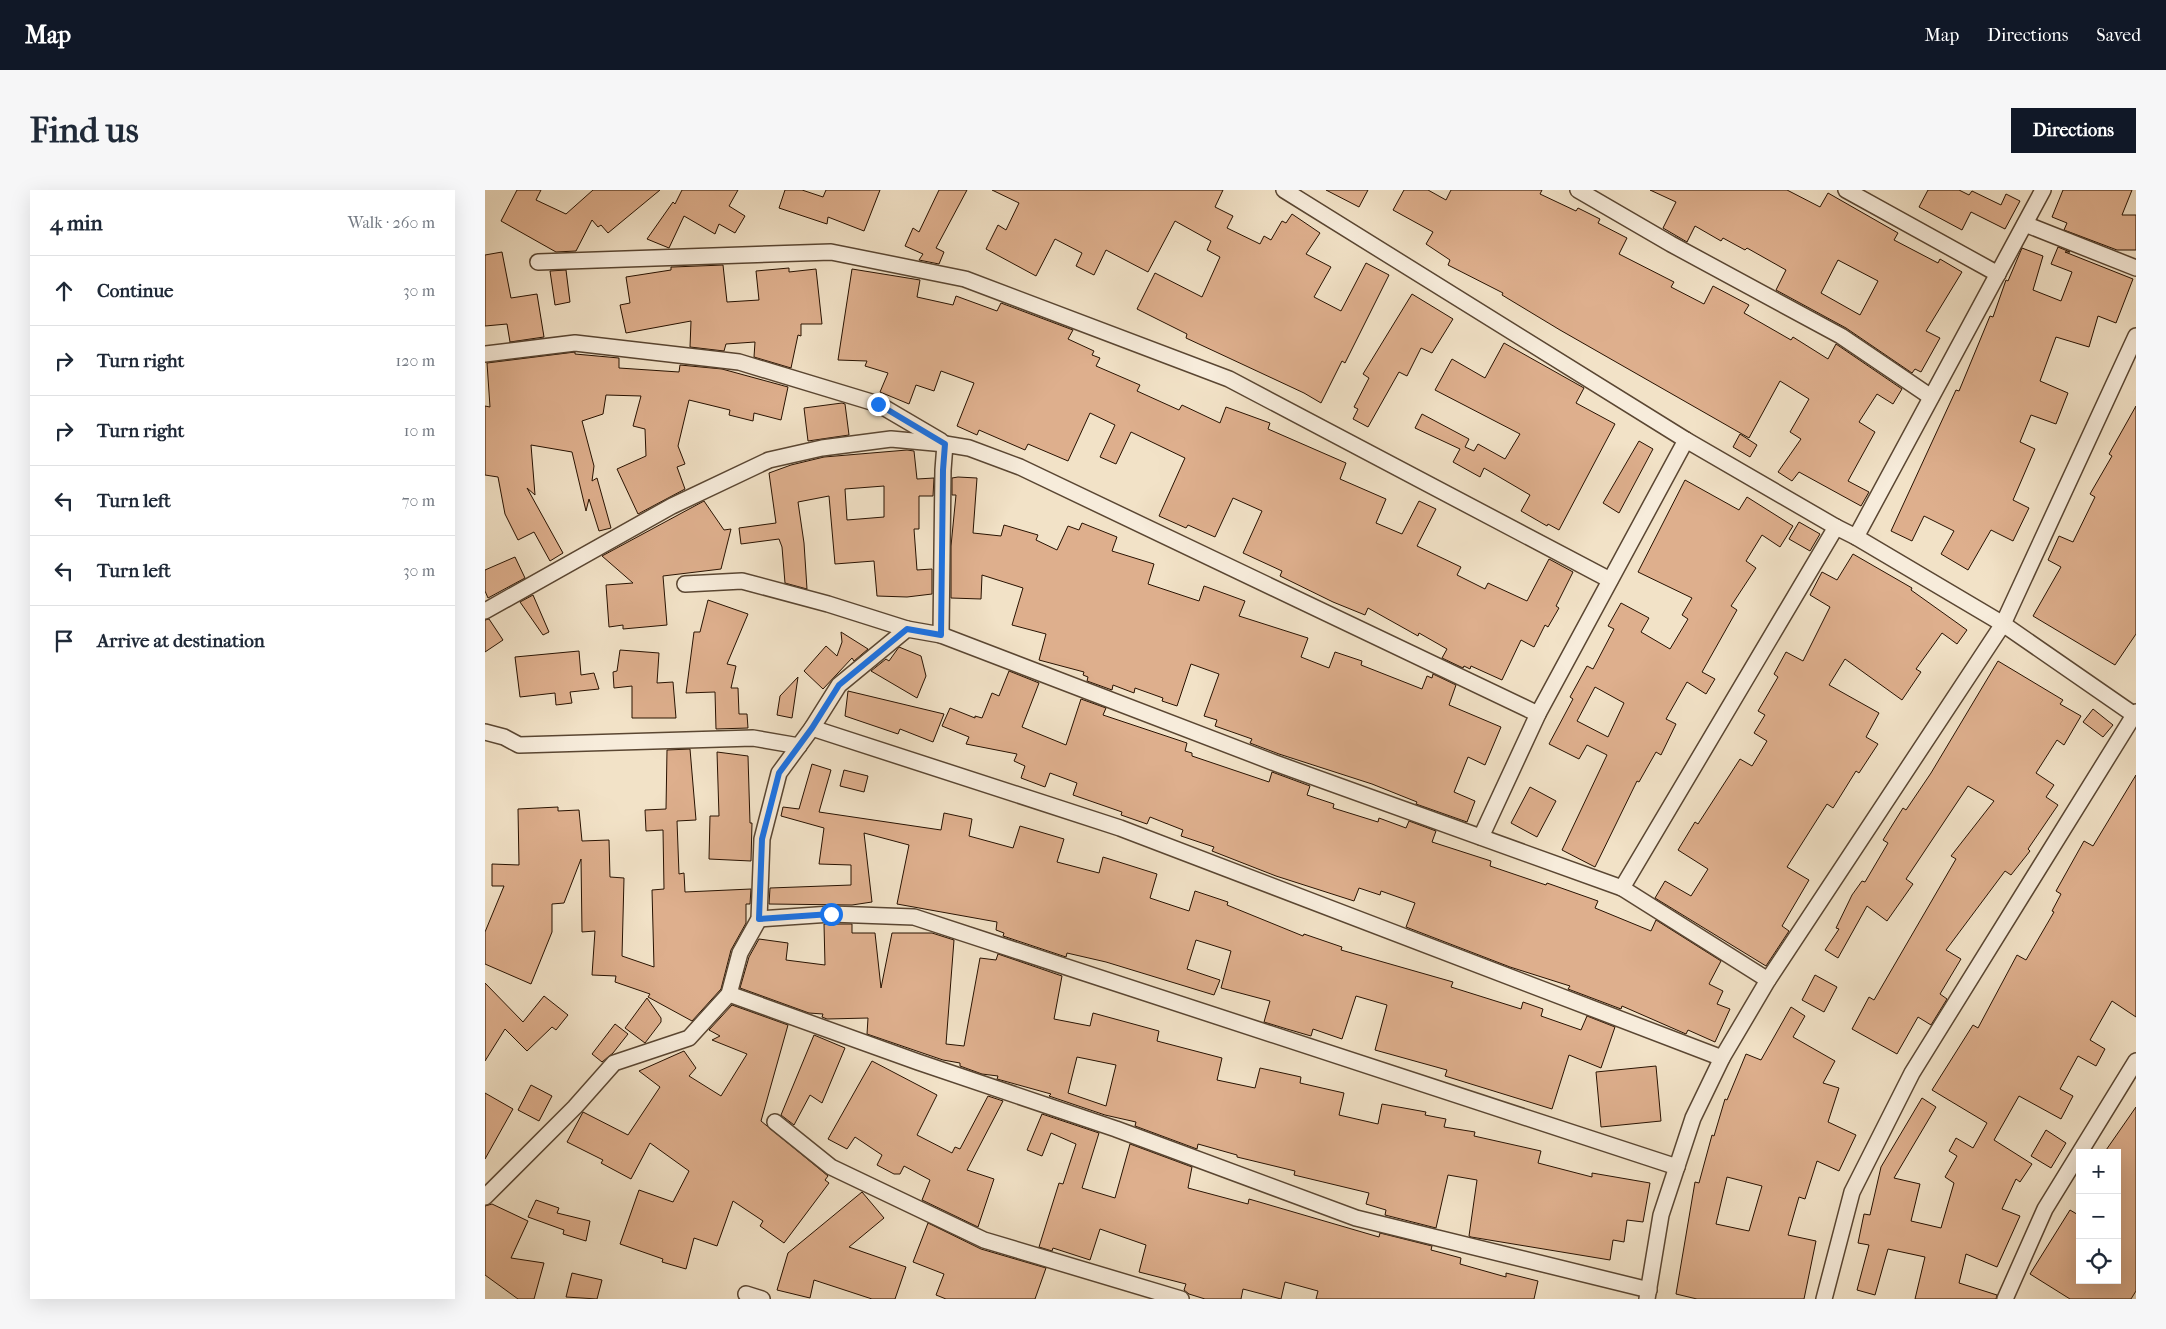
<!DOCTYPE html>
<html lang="en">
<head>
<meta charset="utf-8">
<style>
  :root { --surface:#fff; --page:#f6f6f7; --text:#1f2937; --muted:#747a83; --line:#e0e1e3; --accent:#111827 }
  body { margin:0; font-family:"IM FELL French Canon",serif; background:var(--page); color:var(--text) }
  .controls { position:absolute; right:15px; bottom:15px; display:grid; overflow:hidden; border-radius:0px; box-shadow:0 5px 20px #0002 }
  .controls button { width:45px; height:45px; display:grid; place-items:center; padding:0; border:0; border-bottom:1px solid var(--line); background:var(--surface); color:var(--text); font:25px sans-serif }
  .stop { position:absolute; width:15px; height:15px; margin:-11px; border:4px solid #1a73e8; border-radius:50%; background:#fff }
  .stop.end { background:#1a73e8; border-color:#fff; box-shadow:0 1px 5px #0008 }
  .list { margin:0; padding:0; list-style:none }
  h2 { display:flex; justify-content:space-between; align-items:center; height:65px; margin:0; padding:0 20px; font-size:21px }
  h2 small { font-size:16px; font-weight:400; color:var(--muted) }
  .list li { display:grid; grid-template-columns:32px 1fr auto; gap:15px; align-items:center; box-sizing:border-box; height:70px; padding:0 20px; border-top:1px solid var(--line) }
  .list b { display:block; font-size:19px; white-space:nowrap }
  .list em { font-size:16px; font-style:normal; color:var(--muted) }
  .icon { flex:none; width:28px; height:28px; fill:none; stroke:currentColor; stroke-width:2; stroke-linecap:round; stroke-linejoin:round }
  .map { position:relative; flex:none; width:1651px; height:1109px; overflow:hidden; border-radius:0px }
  header { display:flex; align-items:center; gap:30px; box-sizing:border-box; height:70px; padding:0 25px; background:var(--accent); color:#fff }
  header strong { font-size:24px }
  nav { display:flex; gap:28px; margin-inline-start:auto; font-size:18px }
  .intro { display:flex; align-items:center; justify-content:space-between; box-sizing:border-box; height:120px; padding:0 30px }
  h1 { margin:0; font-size:35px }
  .button { padding:12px 22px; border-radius:0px; background:var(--accent); color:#fff; font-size:18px; font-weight:700 }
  main { display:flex; gap:30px; padding:0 30px }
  aside { flex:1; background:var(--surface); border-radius:0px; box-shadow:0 5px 20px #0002 }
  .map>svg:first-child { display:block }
</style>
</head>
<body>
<header>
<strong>Map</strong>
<nav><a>Map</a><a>Directions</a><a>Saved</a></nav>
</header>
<div class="intro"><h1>Find us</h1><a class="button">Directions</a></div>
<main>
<aside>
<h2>4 min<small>Walk · 260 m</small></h2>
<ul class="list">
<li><svg class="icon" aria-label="ahead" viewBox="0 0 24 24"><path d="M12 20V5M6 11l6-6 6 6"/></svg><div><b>Continue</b></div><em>30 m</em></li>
<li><svg class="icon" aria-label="right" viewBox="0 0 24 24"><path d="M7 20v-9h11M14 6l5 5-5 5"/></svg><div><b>Turn right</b></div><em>120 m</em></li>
<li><svg class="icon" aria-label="right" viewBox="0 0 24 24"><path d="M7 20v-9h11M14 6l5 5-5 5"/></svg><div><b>Turn right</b></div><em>10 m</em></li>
<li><svg class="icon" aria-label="left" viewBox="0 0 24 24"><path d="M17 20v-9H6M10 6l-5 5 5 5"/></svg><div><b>Turn left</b></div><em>70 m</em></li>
<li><svg class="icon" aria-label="left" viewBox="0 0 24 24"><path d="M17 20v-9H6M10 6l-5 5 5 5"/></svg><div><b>Turn left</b></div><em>30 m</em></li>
<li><svg class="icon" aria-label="arrive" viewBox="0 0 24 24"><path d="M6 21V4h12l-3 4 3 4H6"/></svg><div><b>Arrive at destination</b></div></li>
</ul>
</aside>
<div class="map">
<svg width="1651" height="1109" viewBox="0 0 1651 1109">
  <rect width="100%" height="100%" fill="#f2e2c7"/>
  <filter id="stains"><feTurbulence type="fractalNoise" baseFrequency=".004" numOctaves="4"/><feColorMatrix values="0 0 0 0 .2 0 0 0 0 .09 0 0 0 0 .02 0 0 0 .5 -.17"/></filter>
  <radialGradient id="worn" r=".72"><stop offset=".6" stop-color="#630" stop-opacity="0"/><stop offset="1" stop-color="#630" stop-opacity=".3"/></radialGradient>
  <g fill="#deaf8d" stroke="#281201" fill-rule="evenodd">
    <polygon points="32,0 56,0 51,10 81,24 108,0 175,0 123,43 116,35 113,37 107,30 91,61 71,62 16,31"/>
    <polygon points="197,0 253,0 244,16 260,26 250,43 234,34 230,44 199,26 184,58 162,49 188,12 190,14"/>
    <polygon points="300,0 317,0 338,7 341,0 395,0 379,41 343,27 342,34 294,18"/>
    <polygon points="454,0 482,0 451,58 459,62 454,74 434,70 438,64 420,56 428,38 434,42"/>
    <polygon points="507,0 738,0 730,17 748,26 742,38 775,54 779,46 786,50 797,31 801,33 807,24 835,43 821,64 846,77 829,107 856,121 881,73 904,85 860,173 857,171 836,213 819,203 701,148 702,144 652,119 670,83 717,107 735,67 722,60 726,51 690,31 663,82 621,60 609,85 591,76 597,63 570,49 551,86 501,59 513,35 521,40 534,13"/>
    <polygon points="841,0 883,0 874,17"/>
    <polygon points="919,0 943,0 961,10 966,0 1057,0 1055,4 1091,21 1093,18 1115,29 1113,33 1142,48 1134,64 1189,92 1186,97 1219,114 1228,96 1264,115 1259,123 1306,150 1308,147 1343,169 1351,154 1417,199 1408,214 1392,204 1374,232 1390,242 1363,291 1384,302 1376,316 1314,282 1307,291 1293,282 1316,249 1305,242 1324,209 1295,191 1264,248 1075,140 1017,105 1018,103 963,75 965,70 941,54 948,42 908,20"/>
    <path d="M1165,0H1302L1335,17L1343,3L1413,43L1409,50L1453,73L1455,69L1477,82L1441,141L1455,148L1436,182L1430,179L1427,183L1361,138L1291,100L1301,80L1262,58L1260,60L1238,48L1236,51L1210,36L1202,52L1178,38L1191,12ZM1353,70L1393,91L1375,125L1336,103Z"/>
    <polygon points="1443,0 1474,0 1484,5 1487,1 1516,15 1521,4 1535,11 1520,39 1486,22 1477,40 1434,17"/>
    <polygon points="1578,0 1647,0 1637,25 1651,25 1651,60 1632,60 1579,40 1582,33 1567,27"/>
    <polygon points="1573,57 1585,62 1580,62 1648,89 1631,133 1613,126 1604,157 1571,147 1555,191 1583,203 1571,234 1546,225 1535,252 1550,259 1528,310 1544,318 1528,351 1506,340 1483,380 1456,364 1469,341 1439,326 1427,351 1406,341 1471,200 1474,201 1505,126 1508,127 1521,90 1523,91 1537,58 1558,66 1548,100 1576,111 1587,82 1566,74"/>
    <polygon points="17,62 26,108 52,104 59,147 25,152 22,134 0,136 0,65"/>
    <polygon points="238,75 242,112 274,110 271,81 304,78 304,82 331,79 337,134 316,134 316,146 313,145 306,178 269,167 270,152 241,154 239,161 205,157 206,131 141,143 135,115 145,113 141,87 186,80 186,77 188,77"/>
    <polygon points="367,79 435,90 432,107 468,115 471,106 512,121 516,113 588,140 583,149 609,161 607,165 615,168 611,176 655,195 652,201 694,220 697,215 735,233 741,217 785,233 783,239 861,273 855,289 901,309 891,333 917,344 934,311 951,319 932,356 976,377 972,385 1000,399 1003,393 1042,411 1064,369 1088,382 1071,416 1074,418 1063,437 1060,435 1049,457 1036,450 1017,490 986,476 985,479 979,476 978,478 957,468 962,459 934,443 933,446 883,418 880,425 848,412 795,386 797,381 758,363 777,321 748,308 730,347 703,335 701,338 674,326 700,268 646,242 631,274 615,267 630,235 605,223 583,271 543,254 540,260 494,240 492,245 472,236 489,193 456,181 449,201 431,195 424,214 395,202 403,183 380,176 382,171 353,170"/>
    <polygon points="81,80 85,112 70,115 65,81"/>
    <polygon points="927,104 968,129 947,163 936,158 922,186 914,182 883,237 868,229 873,219 869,217 884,188 878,184"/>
    <polygon points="1019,153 1099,198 1091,213 1130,234 1074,340 1063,334 1062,336 1036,321 1045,305 999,278 995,287 968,272 975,259 930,238 937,224 984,249 980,257 989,261 993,254 1020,269 1035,244 950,200 967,169 1000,188"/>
    <polygon points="90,162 90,164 134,168 134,178 194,182 195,175 237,179 303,197 296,230 269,223 268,231 244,225 245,220 204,210 193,256 200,274 192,277 200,299 153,324 132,279 161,266 160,239 148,236 156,206 121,205 118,224 97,231 109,276 107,291 112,288 126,338 114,341 104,309 101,321 87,262 46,255 50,305 42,298 78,363 65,371 49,342 33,350 20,324 13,287 0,285 0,216 5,217 2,173"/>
    <polygon points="357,213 360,214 364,245 323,251 319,218"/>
    <polygon points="1651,216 1651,444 1630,475 1548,426 1576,377 1563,370 1574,346 1588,352 1610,307 1605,304 1627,266 1624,264"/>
    <polygon points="1255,244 1272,255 1265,267 1248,257"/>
    <polygon points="1154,251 1168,259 1134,323 1118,313"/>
    <path d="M422,260L429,261L432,289L449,288L448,306H434V339H429L432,380L447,379V404L422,407L392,406L389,371L350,374L344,306L313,312L319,353L322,399L300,393L297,357L294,349L256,354L254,338L291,333L284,283L306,275L339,267ZM399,296V327L362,330L360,299Z"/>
    <polygon points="473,287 492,288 488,343 516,346 519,335 553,345 551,350 572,360 583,336 594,340 597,333 632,347 627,361 669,374 663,394 714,411 719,396 760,411 754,426 823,448 816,467 844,478 850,462 877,471 876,475 937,499 942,486 947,488 948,484 971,495 964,515 1016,537 1000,575 983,567 969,602 990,611 982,632 931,614 932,612 887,594 794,564 765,553 767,549 730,536 732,530 719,526 734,484 706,474 692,516 677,511 678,508 650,498 649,503 628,495 627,500 602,491 603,487 598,485 599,482 554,470 561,444 527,435 538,398 497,385 496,409 466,408 466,356 471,305 467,305 467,288"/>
    <path d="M1200,290L1254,320L1262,307L1308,336L1295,357L1277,345L1261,371L1271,378L1246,416L1252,420L1217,482L1230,489L1221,504L1202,492L1181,529L1191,534L1176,565L1171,562L1154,592L1152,591L1110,677L1077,660L1122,565L1102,555L1094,569L1064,554L1088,509L1085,507L1102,476L1108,479L1129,439L1123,436L1136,413L1164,428L1156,442L1185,459L1203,429L1197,425L1207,408L1153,382ZM1110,497L1139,513L1123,547L1092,531Z"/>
    <polygon points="219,311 239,340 246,339 236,379 178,386 182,435 138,439 138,435 124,437 121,395 148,393 117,366"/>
    <polygon points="1314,332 1335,344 1325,361 1304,349"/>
    <polygon points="1368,364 1427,398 1426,400 1482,440 1472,454 1457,443 1431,479 1436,482 1417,510 1360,469 1344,495 1394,523 1381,547 1393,554 1374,583 1371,581 1348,618 1342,614 1302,677 1324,690 1297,736 1304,741 1281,776 1170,708 1180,691 1206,706 1223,679 1193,660 1210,632 1213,634 1255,569 1267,576 1282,551 1269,543 1280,525 1273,521 1293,487 1289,484 1301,462 1318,471 1345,417 1325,405 1337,382 1352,390"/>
    <polygon points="30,367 40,388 3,408 0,401 0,380"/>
    <polygon points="48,405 64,442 58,445 35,412"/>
    <polygon points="223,410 263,424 242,474 251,476 246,498 253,498 254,524 262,524 263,538 231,539 230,502 201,503 209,442 215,442"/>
    <polygon points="4,429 18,450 0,462 0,430"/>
    <polygon points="356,442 383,459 369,471 367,468 338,499 319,481 341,456 352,466 357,452"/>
    <polygon points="414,457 436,466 441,486 432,508 386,481 401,469 404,471"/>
    <polygon points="135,460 174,463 172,493 188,492 191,528 147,528 147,496 129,498 128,482 132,481"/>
    <polygon points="94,461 96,485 109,483 114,499 85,502 87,513 71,515 70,503 35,507 30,467"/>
    <polygon points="1513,471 1578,510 1575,514 1596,526 1579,555 1572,550 1551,583 1569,595 1561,607 1573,615 1543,659 1545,661 1526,685 1520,681 1461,760 1476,769 1455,804 1462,809 1446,835 1433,827 1412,864 1367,839 1384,807 1389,810 1471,669 1466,666 1509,611 1483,596 1421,689 1428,694 1402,731 1382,716 1353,768 1340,760 1354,739 1351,738 1367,705 1377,691 1380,692 1403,653 1398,650 1418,618 1421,620 1446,583"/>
    <polygon points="524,481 554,493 537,537 581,555 596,509 621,518 618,525 702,553 700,561 707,563 707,566 784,592 787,582 825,596 822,605 849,614 848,618 893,632 894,628 921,638 924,631 951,641 947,652 1006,671 1005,676 1061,695 1062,693 1113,711 1110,718 1166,741 1171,730 1236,771 1224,794 1238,801 1232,814 1245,819 1230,852 1203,840 1201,844 1137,816 1136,819 1083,799 1085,796 1025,777 921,737 930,713 896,701 895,705 874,698 869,711 791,686 727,661 729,657 696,646 698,640 665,627 662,634 636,625 637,622 588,605 592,593 565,583 560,597 536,588 540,576 529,571 532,564 481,554 484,547 457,536 465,518 490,528 490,526 497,528 507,503 514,506"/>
    <polygon points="313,487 307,528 292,525 295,506"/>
    <polygon points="363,501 459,524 448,552 415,539 413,544 360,526"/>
    <polygon points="1608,519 1628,535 1618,547 1598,532"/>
    <polygon points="205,559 211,630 192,631 194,684 199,683 200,702 266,699 265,714 261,714 261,733 246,760 236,799 207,831 163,807 165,804 130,792 131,786 107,785 110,741 97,742 96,669 79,713 67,714 67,742 46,794 0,774 0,742 19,696 7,696 7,674 34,675 33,619 73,617 73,621 94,620 97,651 124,650 125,687 139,688 137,766 169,777 167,700 179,699 178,640 161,641 160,620 181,619 182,560"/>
    <polygon points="232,562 263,566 265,633 267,633 266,671 224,669 225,626 234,626"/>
    <polygon points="327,574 346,580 334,622 456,640 459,623 487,629 484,646 528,658 535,636 579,649 572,672 614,683 618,667 672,684 665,708 704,721 710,701 743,712 742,715 818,746 819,744 857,757 856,760 968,792 966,797 1036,819 1038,812 1058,819 1056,826 1096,840 1102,826 1130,837 1116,878 1084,865 1067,919 960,886 962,880 890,860 902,815 871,806 857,849 828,839 826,846 802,839 779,832 785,811 736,798 746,761 711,750 702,779 735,790 729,805 621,772 582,763 581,767 518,746 519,743 511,740 512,732 412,714 424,655 379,643 387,712 367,715 284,714 285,698 366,695 366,675 334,674 339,638 296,626 298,617 314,619"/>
    <polygon points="359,580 383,586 379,602 355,596"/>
    <polygon points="1651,585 1651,827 1627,811 1605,850 1620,859 1611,876 1593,866 1575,899 1588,906 1576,929 1534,906 1509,950 1547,974 1535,992 1531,989 1517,1019 1535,1026 1512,1077 1481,1064 1474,1093 1512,1105 1511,1109 1430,1109 1440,1067 1403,1059 1390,1105 1372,1100 1384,1055 1373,1053 1379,1024 1385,1025 1396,977 1437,908 1451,917 1409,988 1435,994 1426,1031 1456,1038 1469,993 1460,987 1472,966 1464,961 1471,948 1488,958 1502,933 1447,900 1488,835 1493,838 1532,765 1541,770 1569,722 1567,721 1576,704 1571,701 1599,651 1608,656"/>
    <polygon points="1045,597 1071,611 1052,647 1026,633"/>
    <path d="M339,734H367V743H390L396,798L407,743H447L469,750L461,854L479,856L495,768L511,770L513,764L577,786L569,829L605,836L608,823L674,841L672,851L737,868L732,890L770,898L775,878L816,887L815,893L859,903L854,925L893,934L897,914L941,922L940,925L961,929L959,937L990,942L989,946L1056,961L1053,973L1107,987V983L1165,993L1158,1032L1142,1030L1139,1052L1128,1050L1125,1070L986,1047L984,1046L992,990L963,985L951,1038L900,1025L901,1020L881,1014L884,1003L809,985L810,981L752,967V965L713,954L712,959L650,936L651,932L620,925L564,906L566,904L512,889L513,886L497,884L475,876V873L458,870L382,844L383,828L342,829L337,827L338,824L324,823L255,798L264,767L274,749L303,753L301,770L340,775ZM592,867L631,875L621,916L583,903Z"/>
    <polygon points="1330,785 1352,797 1339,822 1317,810"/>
    <polygon points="0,793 38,832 59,806 83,825 71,840 67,837 42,861 20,839 0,871"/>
    <polygon points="162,808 176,828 176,832 160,853 140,838"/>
    <polygon points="247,815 303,835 276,931 343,986 340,990 344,993 299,1053 275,1036 278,1031 248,1011 232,1056 209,1048 201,1079 177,1072 178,1069 135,1054 154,1000 188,1012 204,981 165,953 146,989 116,973 118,970 82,952 98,922 143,945 175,897 154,881 199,861 211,878 204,886 236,906 262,864 227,850 235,846 224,840"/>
    <path d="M1306,817L1320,826L1308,847L1350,871L1338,893L1354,898L1343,932L1371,945L1354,981L1332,971L1320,1009L1314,1007L1303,1045L1331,1051L1319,1109H1212L1191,1104L1210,992L1214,993L1227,945L1229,946L1240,909L1242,910L1261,864L1276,870ZM1242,987L1277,996L1264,1041L1231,1034Z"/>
    <polygon points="130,834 143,844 128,863 117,872 107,864"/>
    <polygon points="329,845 360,858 337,913 325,905 309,935 296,925"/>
    <polygon points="387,871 452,905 432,945 467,963 470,957 475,959 503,906 518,911 482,980 509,989 493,1037 437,1010 445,990 419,976 415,984 409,984 392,975 397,965 370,947 362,959 343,949"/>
    <polygon points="1171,876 1176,931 1116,937 1111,882"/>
    <polygon points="46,895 67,906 54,931 33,920"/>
    <polygon points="0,903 28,919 0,969"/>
    <polygon points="1651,917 1651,1101 1646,1109 1585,1109 1545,1084 1585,1020 1595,1026 1595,1090 1632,1090 1632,963 1619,963"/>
    <polygon points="557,924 614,943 597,998 630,1008 645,954 707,977 703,998 763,1014 764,1009 894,1047 895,1043 947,1056 946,1060 976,1068 975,1074 1021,1087 1021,1083 1053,1091 1049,1109 831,1109 833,1101 800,1092 796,1109 758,1099 756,1109 720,1109 704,1104 699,1100 701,1094 654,1082 661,1055 615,1039 605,1070 568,1058 567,1061 554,1057 574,993 578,994 591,954 566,943 557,966 542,960"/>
    <polygon points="1561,940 1581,953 1566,978 1546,966"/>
    <polygon points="377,1002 399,1028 364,1057 421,1077 410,1109 387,1109 329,1090 325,1108 292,1100 303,1063"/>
    <polygon points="51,1010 74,1018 72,1023 105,1031 101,1051 78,1044 79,1040 43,1027"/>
    <polygon points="7,1014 43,1031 26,1068 59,1073 49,1109 33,1109 0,1085 0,1016"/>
    <polygon points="443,1033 496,1059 561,1078 550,1109 461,1109 451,1105 459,1084 428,1072"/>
    <polygon points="87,1083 117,1090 112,1109 81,1107"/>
  </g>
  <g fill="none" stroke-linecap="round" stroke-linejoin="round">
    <g stroke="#5a4632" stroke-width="18">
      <g id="minor">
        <polyline points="799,0 1201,250 1351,337 1371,347 1518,434 1651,526"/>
        <polyline points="1093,0 1186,54 1356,146 1446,207"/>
        <polyline points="1361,0 1513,84"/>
        <polyline points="1540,34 1651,78"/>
        <polyline points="53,72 346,62 480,89 744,189 1125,390"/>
        <polyline points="0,164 90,153 254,172 393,214 456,251"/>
        <polyline points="1371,347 1558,0"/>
        <polyline points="200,394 257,391 343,414 422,439"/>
        <polyline points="0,421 187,316 284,270 337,258 406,249 460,254"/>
        <polyline points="456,445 790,573 1137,698 1283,790"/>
        <polyline points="327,538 635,638 1237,868"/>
        <polyline points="0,542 19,547 34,555 268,548 314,556"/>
        <polyline points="996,647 1053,524 1201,250"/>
        <polyline points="1137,698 1351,337"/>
        <polyline points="274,729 346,724 429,727 1192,977"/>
        <polyline points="244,804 433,872 631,939 871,1028 1164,1100"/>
        <polyline points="290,932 346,977 499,1050 696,1109"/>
        <polyline points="0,1007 90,917 129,873 204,848 244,804 255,763 274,729 277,649 294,583 327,538 354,495 422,439 456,445 458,280 460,254 484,258 535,277 1053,524"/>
        <polyline points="261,1104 277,1109"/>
        <polyline points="1162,1109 1176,1025 1208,928 1237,868 1283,790 1518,434 1651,146"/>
        <polyline points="1339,1109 1367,1002 1427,883 1651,522"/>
        <polyline points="1520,1109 1560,1019 1651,871"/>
      </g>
    </g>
    <use href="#minor" stroke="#f7ecdb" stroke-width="15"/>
  </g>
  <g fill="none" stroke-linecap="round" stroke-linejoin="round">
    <polyline stroke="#1a73e8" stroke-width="6" points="346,724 274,729 277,649 294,583 327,538 354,495 422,439 456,445 458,280 460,254 393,214"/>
  </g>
  <rect width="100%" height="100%" filter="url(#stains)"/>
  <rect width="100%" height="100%" fill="url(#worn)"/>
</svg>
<div class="controls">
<button>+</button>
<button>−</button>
<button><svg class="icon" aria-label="locate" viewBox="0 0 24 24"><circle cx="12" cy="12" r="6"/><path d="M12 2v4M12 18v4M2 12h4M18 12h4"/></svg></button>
</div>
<div class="stop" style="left:346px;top:724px"></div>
<div class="stop end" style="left:393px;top:214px"></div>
</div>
</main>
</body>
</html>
